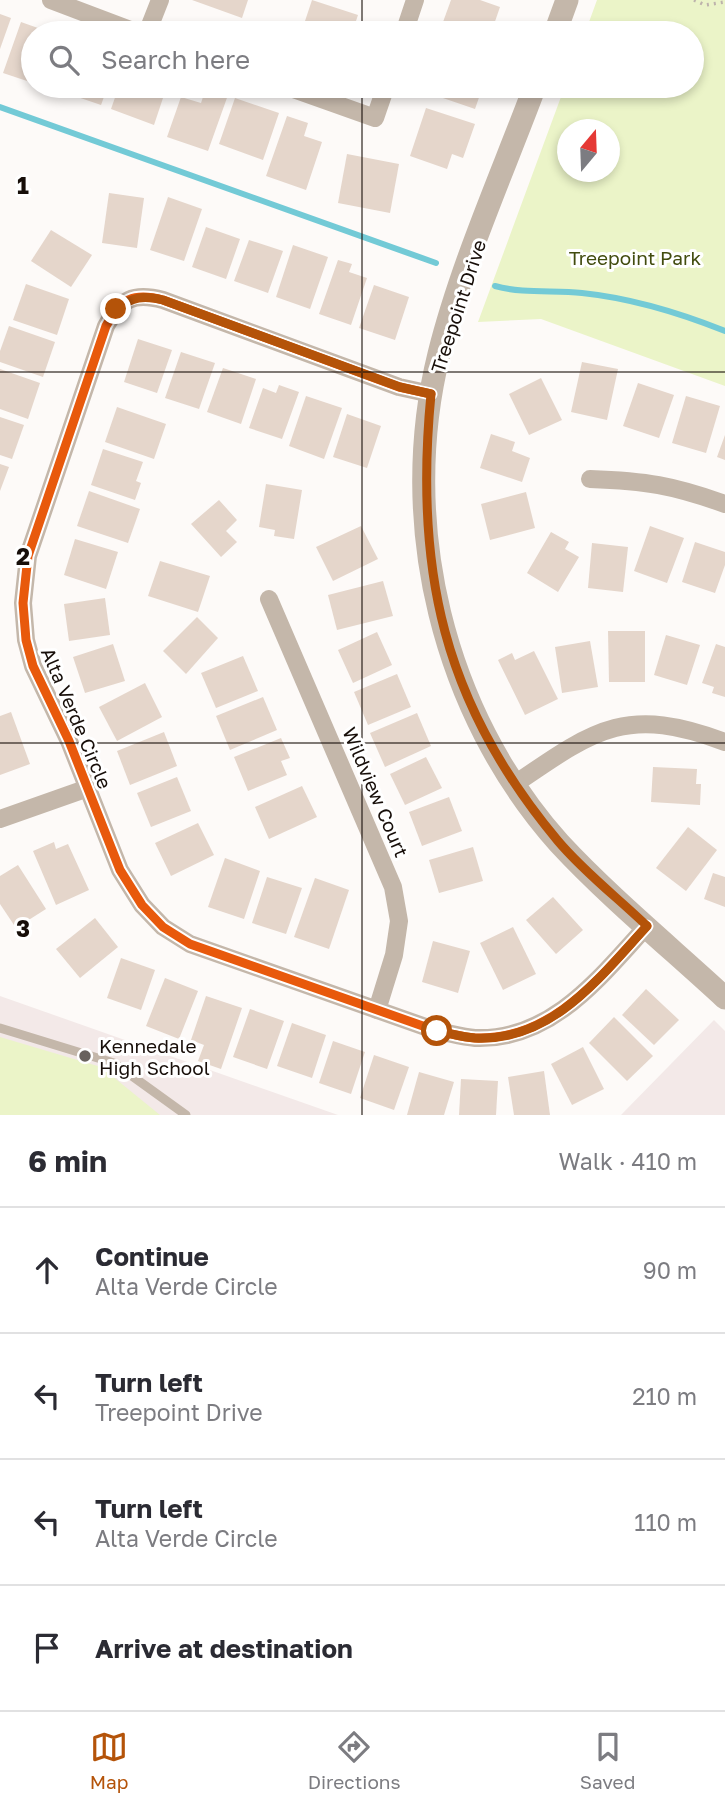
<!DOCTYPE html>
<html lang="en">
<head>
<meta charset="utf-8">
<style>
  :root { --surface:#fff; --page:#f7f7f7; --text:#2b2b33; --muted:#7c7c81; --line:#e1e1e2; --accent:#b45309 }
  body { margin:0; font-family:"Golos Text",sans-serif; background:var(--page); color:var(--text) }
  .compass { position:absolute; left:557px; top:119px; width:63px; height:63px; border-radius:50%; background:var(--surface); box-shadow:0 4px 10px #0003; rotate:19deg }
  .stop { position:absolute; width:21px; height:21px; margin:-16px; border:5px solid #b45309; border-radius:50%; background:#fff }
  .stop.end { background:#b45309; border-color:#fff; box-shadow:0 2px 7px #0008 }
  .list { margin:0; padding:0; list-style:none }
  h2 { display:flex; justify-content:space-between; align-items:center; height:91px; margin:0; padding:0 28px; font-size:30px }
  h2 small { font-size:23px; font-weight:400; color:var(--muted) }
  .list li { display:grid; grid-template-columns:46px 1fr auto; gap:21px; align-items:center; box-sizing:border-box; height:126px; padding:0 28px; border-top:2px solid var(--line) }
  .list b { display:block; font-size:26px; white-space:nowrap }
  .list p { margin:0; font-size:23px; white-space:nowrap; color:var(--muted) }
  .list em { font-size:23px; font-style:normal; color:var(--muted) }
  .icon { flex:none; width:38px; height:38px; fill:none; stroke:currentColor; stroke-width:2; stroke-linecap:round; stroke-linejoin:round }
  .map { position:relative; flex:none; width:725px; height:1115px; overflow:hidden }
  .search { position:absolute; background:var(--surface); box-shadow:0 4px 10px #0003; left:21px; right:21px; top:21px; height:77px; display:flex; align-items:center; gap:18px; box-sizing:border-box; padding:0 24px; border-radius:38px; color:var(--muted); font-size:26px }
  .sheet { height:595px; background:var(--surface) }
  nav { display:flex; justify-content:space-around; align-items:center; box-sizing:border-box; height:98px; border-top:2px solid var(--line); background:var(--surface); font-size:19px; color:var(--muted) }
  nav a { display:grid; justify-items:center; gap:4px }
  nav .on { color:var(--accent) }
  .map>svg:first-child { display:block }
</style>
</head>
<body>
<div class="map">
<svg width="725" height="1115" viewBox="0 0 725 1115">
  <rect width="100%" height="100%" fill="#fdfaf8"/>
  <g fill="#f3e9e8">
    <polygon points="0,996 338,1115 0,1115"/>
    <polygon points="714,1020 725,1031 725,1115 621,1115"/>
  </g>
  <g fill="#ebf4c8" fill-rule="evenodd">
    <path d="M597,0H725V386L541,319L478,322L565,86H692V33H585ZM568,130H610V172H568Z"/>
    <polygon points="0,1037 101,1067 160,1115 0,1115"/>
  </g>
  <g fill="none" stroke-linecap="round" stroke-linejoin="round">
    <g stroke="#73cad6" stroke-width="6">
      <polyline points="0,107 436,263"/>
      <path d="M495,286C524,294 553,290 582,293C630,298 680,313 725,331"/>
    </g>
  </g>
  <g fill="#e5d6cb">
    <polygon points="192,0 248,0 242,18"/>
    <polygon points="312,0 358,15 352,33 301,33"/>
    <polygon points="451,0 480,0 500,7 491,33 439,33"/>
    <polygon points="0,14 11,18 0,49"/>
    <polygon points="21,22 52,33 33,33 33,83 3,73"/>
    <polygon points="58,86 108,86 101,105 57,90"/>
    <polygon points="119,86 167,86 154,125 111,109"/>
    <polygon points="438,86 483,86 475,109 440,97 443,88"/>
    <polygon points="206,88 228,95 208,151 167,137 181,97 201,103"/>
    <polygon points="235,98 279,113 263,160 219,144"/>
    <polygon points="426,108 475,124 463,158 452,154 447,169 410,156"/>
    <polygon points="287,116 308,123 304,136 322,142 306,190 266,176"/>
    <polygon points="347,154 399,164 390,213 338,203"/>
    <polygon points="109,193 144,198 137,248 102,243"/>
    <polygon points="168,197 202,209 184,261 150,250"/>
    <polygon points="206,227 240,239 226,279 192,267"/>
    <polygon points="51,230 92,255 71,287 31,261"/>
    <polygon points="249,240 283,251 268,293 234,281"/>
    <polygon points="293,245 328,257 310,309 276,297"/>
    <polygon points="338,260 352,264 349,272 367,278 351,325 319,314"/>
    <polygon points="26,284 69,299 57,335 13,320"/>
    <polygon points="374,285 409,297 395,340 359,328"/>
    <polygon points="9,326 55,342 43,377 0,362 0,351"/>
    <polygon points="138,339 172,350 157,393 124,382"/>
    <polygon points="181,352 215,363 199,409 165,398"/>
    <polygon points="582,362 618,369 607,420 571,412"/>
    <polygon points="223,368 256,379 241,424 207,412"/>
    <polygon points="0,369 40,383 28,419 0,409"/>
    <polygon points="541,378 562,420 529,435 509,394"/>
    <polygon points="638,383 674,395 659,438 623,426"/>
    <polygon points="279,385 299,392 282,439 249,428 263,388 276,393"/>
    <polygon points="306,396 342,408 324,459 289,446"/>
    <polygon points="686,396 720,406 706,453 672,443"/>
    <polygon points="117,407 166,424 154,459 105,442"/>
    <polygon points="347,414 381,426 367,468 333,457"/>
    <polygon points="0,417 24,425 12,459 0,455"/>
    <polygon points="491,434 515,442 512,451 530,458 522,482 480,468"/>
    <polygon points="725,435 725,460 717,457"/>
    <polygon points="103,449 143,462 136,481 141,483 135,500 91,485"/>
    <polygon points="0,464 9,467 0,491"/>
    <polygon points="266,484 302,490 294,539 274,536 275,530 259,527"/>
    <polygon points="89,491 140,509 128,543 77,526"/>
    <polygon points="526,492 535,528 490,540 481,504"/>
    <polygon points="219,500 237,520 226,531 237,542 221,557 191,524"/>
    <polygon points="361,526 378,559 333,581 316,547"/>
    <polygon points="650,526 684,538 667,583 634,571"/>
    <polygon points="551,532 569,542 565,549 579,557 558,592 527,573"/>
    <polygon points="75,539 118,552 106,589 64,575"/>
    <polygon points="695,542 725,552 725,565 715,593 682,582"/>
    <polygon points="592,543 628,547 623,592 588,588"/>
    <polygon points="160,561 210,576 198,612 148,596"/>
    <polygon points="383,581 393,616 337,630 328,595"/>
    <polygon points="105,598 110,635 69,641 64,604"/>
    <polygon points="197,617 218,638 186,674 163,651"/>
    <polygon points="608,631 645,631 645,682 609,682"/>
    <polygon points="377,632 392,665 353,683 338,650"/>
    <polygon points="666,635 700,645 687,685 654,675"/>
    <polygon points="590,641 598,687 562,693 555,647"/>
    <polygon points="113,644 125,681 85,693 73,657"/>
    <polygon points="716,644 725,647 725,697 712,693 714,687 702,683"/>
    <polygon points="534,651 558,699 525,715 498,660 512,653 515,660"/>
    <polygon points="243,656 258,691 216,708 201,673"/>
    <polygon points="397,674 411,707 368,725 354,692"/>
    <polygon points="145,683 162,717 117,741 99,707"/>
    <polygon points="263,697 277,730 230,750 216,716"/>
    <polygon points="11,712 30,764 0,775 0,716"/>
    <polygon points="417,713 431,746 385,767 370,733"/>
    <polygon points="164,732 177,766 130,785 117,751"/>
    <polygon points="281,738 290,758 281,761 287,775 248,791 234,757"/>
    <polygon points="426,757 442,788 405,805 390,774"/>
    <polygon points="653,767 697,769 696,784 701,784 700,805 651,802"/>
    <polygon points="177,777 191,811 151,827 137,793"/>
    <polygon points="302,786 317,817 269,839 255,807"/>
    <polygon points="449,797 462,831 422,846 409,812"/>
    <polygon points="198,823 214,855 171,876 155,843"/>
    <polygon points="688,827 717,850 686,891 656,868"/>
    <polygon points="54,842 56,849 68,844 89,890 56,905 33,851"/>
    <polygon points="473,847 483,881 439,893 429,860"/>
    <polygon points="225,858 260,871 244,919 208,907"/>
    <polygon points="18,865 46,909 16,928 0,904 0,876"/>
    <polygon points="713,873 725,877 725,907 704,899"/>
    <polygon points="267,877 302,888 286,934 252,923"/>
    <polygon points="315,878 349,890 329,949 294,937"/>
    <polygon points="553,897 583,930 556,954 526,920"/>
    <polygon points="95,918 118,947 80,978 56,949"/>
    <polygon points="513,927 536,974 503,990 480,943"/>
    <polygon points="433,941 470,951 458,993 422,982"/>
    <polygon points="121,958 155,970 141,1010 107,998"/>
    <polygon points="165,978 198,991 179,1039 146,1026"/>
    <polygon points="646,989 679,1020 654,1045 622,1015"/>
    <polygon points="206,996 242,1008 221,1069 198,1061 204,1045 191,1040"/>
    <polygon points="250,1009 284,1021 267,1069 233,1057"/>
    <polygon points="614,1017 653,1056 627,1081 589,1043"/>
    <polygon points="292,1023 326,1035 312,1078 277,1066"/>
    <polygon points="333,1041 365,1052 351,1094 319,1083"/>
    <polygon points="583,1047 604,1089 572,1105 551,1064"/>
    <polygon points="374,1055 409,1067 394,1110 360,1098"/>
    <polygon points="544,1071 550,1115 514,1115 508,1077"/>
    <polygon points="419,1072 454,1082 444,1115 407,1115"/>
    <polygon points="461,1079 498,1081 496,1115 459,1115"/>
  </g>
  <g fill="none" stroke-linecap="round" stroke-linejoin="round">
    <polyline stroke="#bdb3ac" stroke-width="3.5" stroke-dasharray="2 5" stroke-linecap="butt" points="694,0 705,5 725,2"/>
    <polyline stroke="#c4b7aa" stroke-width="9" points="0,1028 114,1063 186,1115"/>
    <g stroke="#c4b7aa" stroke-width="18">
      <polyline points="51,0 138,33"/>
      <polyline points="147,33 160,0"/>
      <polyline points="404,33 415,0"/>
      <polyline points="285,86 375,118 386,86"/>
      <path d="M431,394L399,387L163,300C133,292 121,299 106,326L28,556L23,603L26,640L33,666L69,741L120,870L142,905L163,927L190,944L437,1031C449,1033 462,1037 475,1038C552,1041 600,977 647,926"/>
      <path d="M590,479C646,481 672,485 725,504"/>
      <polyline points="269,599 393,887 399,921 394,955 377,1010"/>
      <path d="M515,784C595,729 627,705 725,742"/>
      <polyline points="0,819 88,788"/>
    </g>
    <g stroke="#c4b7aa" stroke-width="23">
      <polyline points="555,33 567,0"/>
      <path d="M535,86C503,172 461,265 439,354C397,523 443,713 559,843C608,896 672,949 725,998"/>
    </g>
    <g stroke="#fff" stroke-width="13">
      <path id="cycleway" d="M431,394L399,387L163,300C133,292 121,299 106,326L28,556L23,603L26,640L33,666L69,741L120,870L142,905L163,927L190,944L437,1031C449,1033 462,1037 475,1038C552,1041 600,977 647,926"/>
    </g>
    <use href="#cycleway" stroke="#e8590c" stroke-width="9"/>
  </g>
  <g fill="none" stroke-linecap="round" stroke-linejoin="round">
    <path stroke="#b45309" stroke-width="9" d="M116,309C133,297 143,295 163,300L400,387L431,394C414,569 443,704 558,841C584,872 618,898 647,926C600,977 552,1042 475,1038C462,1037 449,1033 437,1031"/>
  </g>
  <path fill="none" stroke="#170e09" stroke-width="2" stroke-opacity="0.55" d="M362,0V33M362,86V1115M0,372H725M0,743H725"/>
  <circle fill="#68615d" stroke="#fff" stroke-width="2.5" cx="85" cy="1056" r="7"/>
  <g text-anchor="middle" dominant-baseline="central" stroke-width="6" stroke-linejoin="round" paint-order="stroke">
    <g font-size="19" fill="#424c0f" stroke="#fff">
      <text x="635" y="257">Treepoint Park</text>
    </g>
    <g font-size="19" fill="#170e09" stroke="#fff">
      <text transform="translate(458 306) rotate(-72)">Treepoint Drive</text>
      <text transform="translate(77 718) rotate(67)">Alta Verde Circle</text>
      <text transform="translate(376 792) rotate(67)">Wildview Court</text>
    </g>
    <g font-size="19" fill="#170e09" stroke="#fff" text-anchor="start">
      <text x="99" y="1045">Kennedale<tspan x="99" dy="22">High School</tspan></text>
    </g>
  </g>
  <g font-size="23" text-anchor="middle" font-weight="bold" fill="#170e09" stroke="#fff" stroke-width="6" stroke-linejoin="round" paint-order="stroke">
    <text x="23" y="194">1</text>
    <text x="23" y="565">2</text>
    <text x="23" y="937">3</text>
  </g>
</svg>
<svg class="compass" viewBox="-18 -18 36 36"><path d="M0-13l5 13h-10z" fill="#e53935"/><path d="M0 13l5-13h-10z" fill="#7c7c81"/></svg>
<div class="stop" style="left:437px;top:1031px"></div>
<div class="stop end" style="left:116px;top:309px"></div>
<div class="search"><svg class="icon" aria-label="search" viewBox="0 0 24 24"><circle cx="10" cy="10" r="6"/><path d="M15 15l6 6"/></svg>Search here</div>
</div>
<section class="sheet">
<h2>6 min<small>Walk · 410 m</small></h2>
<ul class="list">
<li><svg class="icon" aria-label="ahead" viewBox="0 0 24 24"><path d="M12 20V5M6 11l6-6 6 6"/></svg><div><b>Continue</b><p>Alta Verde Circle</p></div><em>90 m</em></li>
<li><svg class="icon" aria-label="left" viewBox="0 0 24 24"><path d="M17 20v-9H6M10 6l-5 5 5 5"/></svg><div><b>Turn left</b><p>Treepoint Drive</p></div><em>210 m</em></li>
<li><svg class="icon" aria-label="left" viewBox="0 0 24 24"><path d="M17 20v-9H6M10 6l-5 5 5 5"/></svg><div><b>Turn left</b><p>Alta Verde Circle</p></div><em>110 m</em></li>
<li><svg class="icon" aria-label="arrive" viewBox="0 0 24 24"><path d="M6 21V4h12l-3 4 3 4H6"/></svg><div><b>Arrive at destination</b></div></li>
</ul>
</section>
<nav>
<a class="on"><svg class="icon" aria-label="map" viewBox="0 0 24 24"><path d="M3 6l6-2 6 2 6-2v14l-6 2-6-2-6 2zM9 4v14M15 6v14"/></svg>Map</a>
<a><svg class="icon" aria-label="directions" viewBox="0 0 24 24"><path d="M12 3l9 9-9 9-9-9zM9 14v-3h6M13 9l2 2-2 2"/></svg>Directions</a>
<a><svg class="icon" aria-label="saved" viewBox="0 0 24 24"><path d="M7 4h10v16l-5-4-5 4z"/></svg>Saved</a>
</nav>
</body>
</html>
